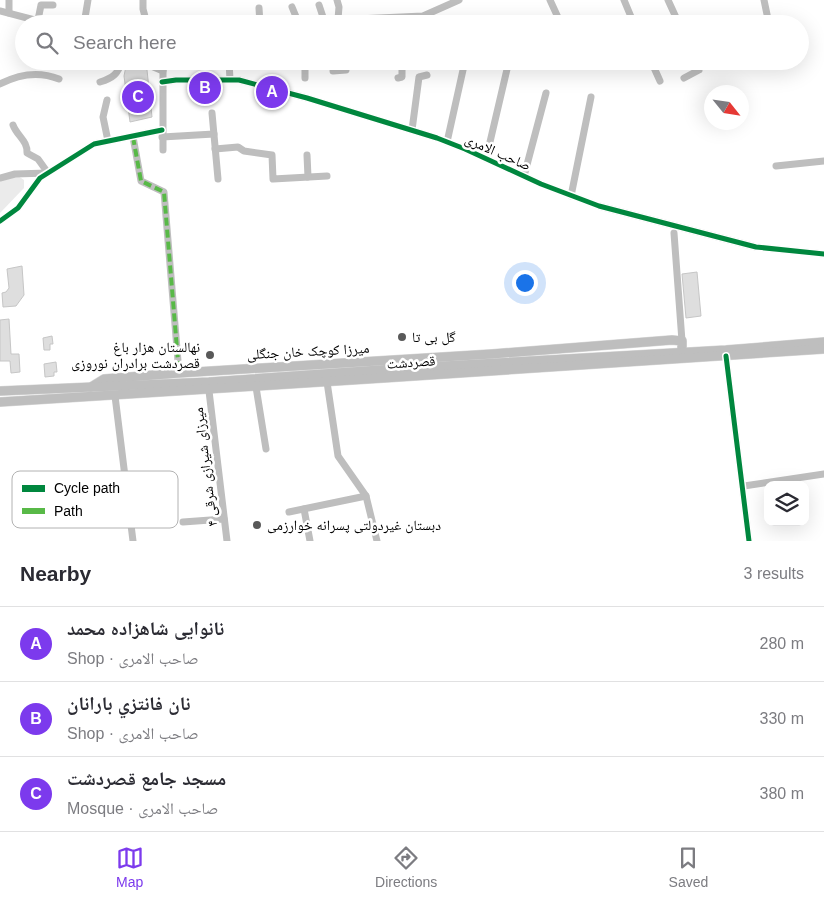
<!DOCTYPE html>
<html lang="en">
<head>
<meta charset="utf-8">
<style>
  :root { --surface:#fff; --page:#f7f7f7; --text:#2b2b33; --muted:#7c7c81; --line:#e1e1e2; --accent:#7c3aed }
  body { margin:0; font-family:Arial,"Noto Naskh Arabic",sans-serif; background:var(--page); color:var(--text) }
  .controls { position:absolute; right:15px; bottom:15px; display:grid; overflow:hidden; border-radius:10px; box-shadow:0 5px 20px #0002 }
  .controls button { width:45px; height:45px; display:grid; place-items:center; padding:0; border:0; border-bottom:1px solid var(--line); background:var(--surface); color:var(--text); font:25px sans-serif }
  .compass { position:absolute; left:704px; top:85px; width:45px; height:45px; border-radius:50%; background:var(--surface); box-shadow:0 5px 20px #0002; rotate:120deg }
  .you { position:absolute; left:524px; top:282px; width:18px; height:18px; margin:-12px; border:4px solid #fff; border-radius:50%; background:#1a73e8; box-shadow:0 0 0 8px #1a73e833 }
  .badge { display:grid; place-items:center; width:32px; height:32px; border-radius:50%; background:var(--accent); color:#fff; font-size:16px; font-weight:700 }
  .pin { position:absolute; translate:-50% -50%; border:2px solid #fff; box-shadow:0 1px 5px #0006 }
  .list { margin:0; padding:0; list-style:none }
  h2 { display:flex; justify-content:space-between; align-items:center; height:65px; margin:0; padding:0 20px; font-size:21px }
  h2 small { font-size:16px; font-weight:400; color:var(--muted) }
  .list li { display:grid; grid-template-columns:32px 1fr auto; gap:15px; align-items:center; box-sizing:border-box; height:75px; padding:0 20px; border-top:1px solid var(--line) }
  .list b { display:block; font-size:19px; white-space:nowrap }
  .list p { margin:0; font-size:16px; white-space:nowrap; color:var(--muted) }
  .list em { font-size:16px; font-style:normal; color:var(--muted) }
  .icon { flex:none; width:28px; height:28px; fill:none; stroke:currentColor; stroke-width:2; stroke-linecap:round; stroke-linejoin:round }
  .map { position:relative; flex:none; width:824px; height:541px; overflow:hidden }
  .search { position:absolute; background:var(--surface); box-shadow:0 5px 20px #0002; left:15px; right:15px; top:15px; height:55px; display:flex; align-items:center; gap:12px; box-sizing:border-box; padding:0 18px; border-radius:28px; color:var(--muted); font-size:19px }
  .sheet { height:290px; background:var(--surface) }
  nav { display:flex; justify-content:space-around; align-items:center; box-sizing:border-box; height:70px; border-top:1px solid var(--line); background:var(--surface); font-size:14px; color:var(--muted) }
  nav a { display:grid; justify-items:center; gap:2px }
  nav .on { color:var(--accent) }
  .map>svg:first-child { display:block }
</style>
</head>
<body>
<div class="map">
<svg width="824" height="541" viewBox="0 0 824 541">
  <rect width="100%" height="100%" fill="#fff"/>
  <polygon fill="#ebebeb" points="18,176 24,180 24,188 0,213 0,180"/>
  <g fill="#dedede" stroke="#c6c6c6">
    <polygon points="127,61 147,70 152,117 130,122 124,76"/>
    <polygon points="22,266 24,295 16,306 3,307 2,293 6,292 9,288 7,269"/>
    <polygon points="697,272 701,316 686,318 682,274"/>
    <polygon points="9,319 11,354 19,354 20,372 11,373 10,361 0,361 0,320"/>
    <polygon points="52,336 53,344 50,344 50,350 44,350 43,338"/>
    <polygon points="56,362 57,372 54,372 54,376 45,377 44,364"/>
  </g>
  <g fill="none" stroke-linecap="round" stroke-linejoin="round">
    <g stroke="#dbdbdb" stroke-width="10">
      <g id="major">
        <polyline points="91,387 104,379 179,373 492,354 672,340 682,341 682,352"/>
        <polyline points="0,391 209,382 407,368 726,350 824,342"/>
        <path d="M0,402C275,385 549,368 824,349"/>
      </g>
    </g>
    <g stroke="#bebebe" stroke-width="7">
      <polyline points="9,0 9,13"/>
      <polyline points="143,0 143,9 147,24"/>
      <polyline points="337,0 339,7 338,19"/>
      <polyline points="550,0 561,24"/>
      <polyline points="624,0 634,24"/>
      <polyline points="668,0 679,24"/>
      <polyline points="764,0 769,24"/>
      <polyline points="319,5 324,20"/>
      <polyline points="292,7 299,24"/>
      <polyline points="259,8 260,24"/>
      <polyline points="0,11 50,24"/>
      <polyline points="38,20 41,5 53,5"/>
      <polyline points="84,24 88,0"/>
      <polyline points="311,24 335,20 423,16 459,0"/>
      <polyline points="139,61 163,71"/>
      <polyline points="229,61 230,80"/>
      <polyline points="284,61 284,64"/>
      <polyline points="651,61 660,81"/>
      <polyline points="333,71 346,70 346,63 361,61"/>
      <polyline points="305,78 305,61"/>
      <polyline points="398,78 402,77 402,61"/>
      <polyline points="684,78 699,70 696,61"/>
      <path d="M100,82C113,78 118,74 122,61"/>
      <polyline points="162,82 176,80 239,80 307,98 437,138 465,149 541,184 599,206 756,247 824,254"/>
      <path d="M0,84C19,74 39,71 59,79"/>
      <polyline points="107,100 103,117 108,141"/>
      <polyline points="212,113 218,179"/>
      <path d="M13,125C17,136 28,141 27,153L38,159L48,173"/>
      <polyline points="412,130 419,77 427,75"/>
      <polyline points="133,137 141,181 164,192 179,373"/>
      <polyline points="162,137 214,134"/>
      <polyline points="447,142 465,61"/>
      <polyline points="215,149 238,147 244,151 272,155 273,179 327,176"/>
      <polyline points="163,150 163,71 164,61"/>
      <polyline points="307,155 308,177"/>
      <polyline points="486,159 508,65"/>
      <polyline points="776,166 824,161"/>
      <polyline points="524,176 546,93"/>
      <polyline points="0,178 15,174 48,173"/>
      <polyline points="571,196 591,97"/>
      <polyline points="0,221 18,208 40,178 94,144 162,130"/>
      <polyline points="674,233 682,341"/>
      <polyline points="726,356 749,541"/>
      <polyline points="327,382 338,456 366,496 377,541"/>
      <polyline points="256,387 266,449"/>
      <polyline points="209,391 227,541"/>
      <polyline points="115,396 133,541"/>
      <polyline points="744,486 824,474"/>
      <polyline points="127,496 156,494"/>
      <polyline points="304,509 310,541"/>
      <polyline points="289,512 366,496"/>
      <polyline points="183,522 224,519"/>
    </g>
    <use href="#major" stroke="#bebebe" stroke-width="9"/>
    <polyline stroke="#58b947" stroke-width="4" stroke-dasharray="8 4" stroke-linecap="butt" points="133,137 141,181 164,192 179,373"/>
    <g stroke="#fff" stroke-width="8">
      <g id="cycleway">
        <polyline points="162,82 176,80 239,80 307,98 437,138 465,149 541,184 599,206 756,247 824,254"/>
        <polyline points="0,221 18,208 40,178 94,144 162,130"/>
        <polyline points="726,356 749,541"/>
      </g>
    </g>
    <use href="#cycleway" stroke="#00873e" stroke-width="5"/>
  </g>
  <g fill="#595959" stroke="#fff" stroke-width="2">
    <circle cx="402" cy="337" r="5"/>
    <circle cx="210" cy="355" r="5"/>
    <circle cx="257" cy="525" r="5"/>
  </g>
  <g text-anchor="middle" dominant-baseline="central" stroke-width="5" stroke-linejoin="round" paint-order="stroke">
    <g font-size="14" fill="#000" stroke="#fff">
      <text transform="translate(498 152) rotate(24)">صاحب الامری</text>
      <text transform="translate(308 351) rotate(-3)">میرزا کوچک خان جنگلی</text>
      <text transform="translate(411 362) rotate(-4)">قصردشت</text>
      <text transform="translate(205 467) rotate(-97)">۴ میرزای شیرازی شرقی</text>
    </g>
    <g font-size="14" fill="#000" stroke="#fff" text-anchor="start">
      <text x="412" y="337">گل بی تا</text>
      <text x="200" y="347" text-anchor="end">نهالستان هزار باغ<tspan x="200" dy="16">قصردشت برادران نوروزی</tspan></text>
      <text x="267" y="525">دبستان غیردولتی پسرانه خوارزمی</text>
    </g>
  </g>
  <rect x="12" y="471" width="166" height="57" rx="8" fill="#fff" stroke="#b2b2b2" stroke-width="1"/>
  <rect x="22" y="485" width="23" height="7" fill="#00873e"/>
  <rect x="22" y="508" width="23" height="6" fill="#58b947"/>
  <g font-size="14" fill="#000">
    <text x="54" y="493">Cycle path</text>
    <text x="54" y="516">Path</text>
  </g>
</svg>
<div class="controls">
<button><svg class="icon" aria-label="layers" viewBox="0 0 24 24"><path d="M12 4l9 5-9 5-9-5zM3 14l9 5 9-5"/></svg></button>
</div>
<svg class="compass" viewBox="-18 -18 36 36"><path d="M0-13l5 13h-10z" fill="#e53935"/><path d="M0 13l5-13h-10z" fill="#7c7c81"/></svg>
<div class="you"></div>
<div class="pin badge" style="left:272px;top:92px">A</div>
<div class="pin badge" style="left:205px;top:88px">B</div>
<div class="pin badge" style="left:138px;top:97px">C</div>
<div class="search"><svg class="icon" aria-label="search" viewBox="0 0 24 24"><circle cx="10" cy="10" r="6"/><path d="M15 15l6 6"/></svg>Search here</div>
</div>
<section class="sheet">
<h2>Nearby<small>3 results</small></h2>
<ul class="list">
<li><span class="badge">A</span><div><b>نانوایی شاهزاده محمد</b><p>Shop · صاحب الامری</p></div><em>280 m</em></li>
<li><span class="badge">B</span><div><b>نان فانتزي بارانان</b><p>Shop · صاحب الامری</p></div><em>330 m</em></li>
<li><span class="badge">C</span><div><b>مسجد جامع قصردشت</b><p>Mosque · صاحب الامری</p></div><em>380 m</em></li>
</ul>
</section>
<nav>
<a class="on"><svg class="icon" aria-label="map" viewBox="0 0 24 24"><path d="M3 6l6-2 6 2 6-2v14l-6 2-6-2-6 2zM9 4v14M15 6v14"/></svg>Map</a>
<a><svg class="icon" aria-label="directions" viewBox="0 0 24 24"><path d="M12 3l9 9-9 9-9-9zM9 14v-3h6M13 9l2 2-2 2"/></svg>Directions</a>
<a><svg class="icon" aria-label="saved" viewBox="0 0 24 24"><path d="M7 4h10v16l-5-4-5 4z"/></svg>Saved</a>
</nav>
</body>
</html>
